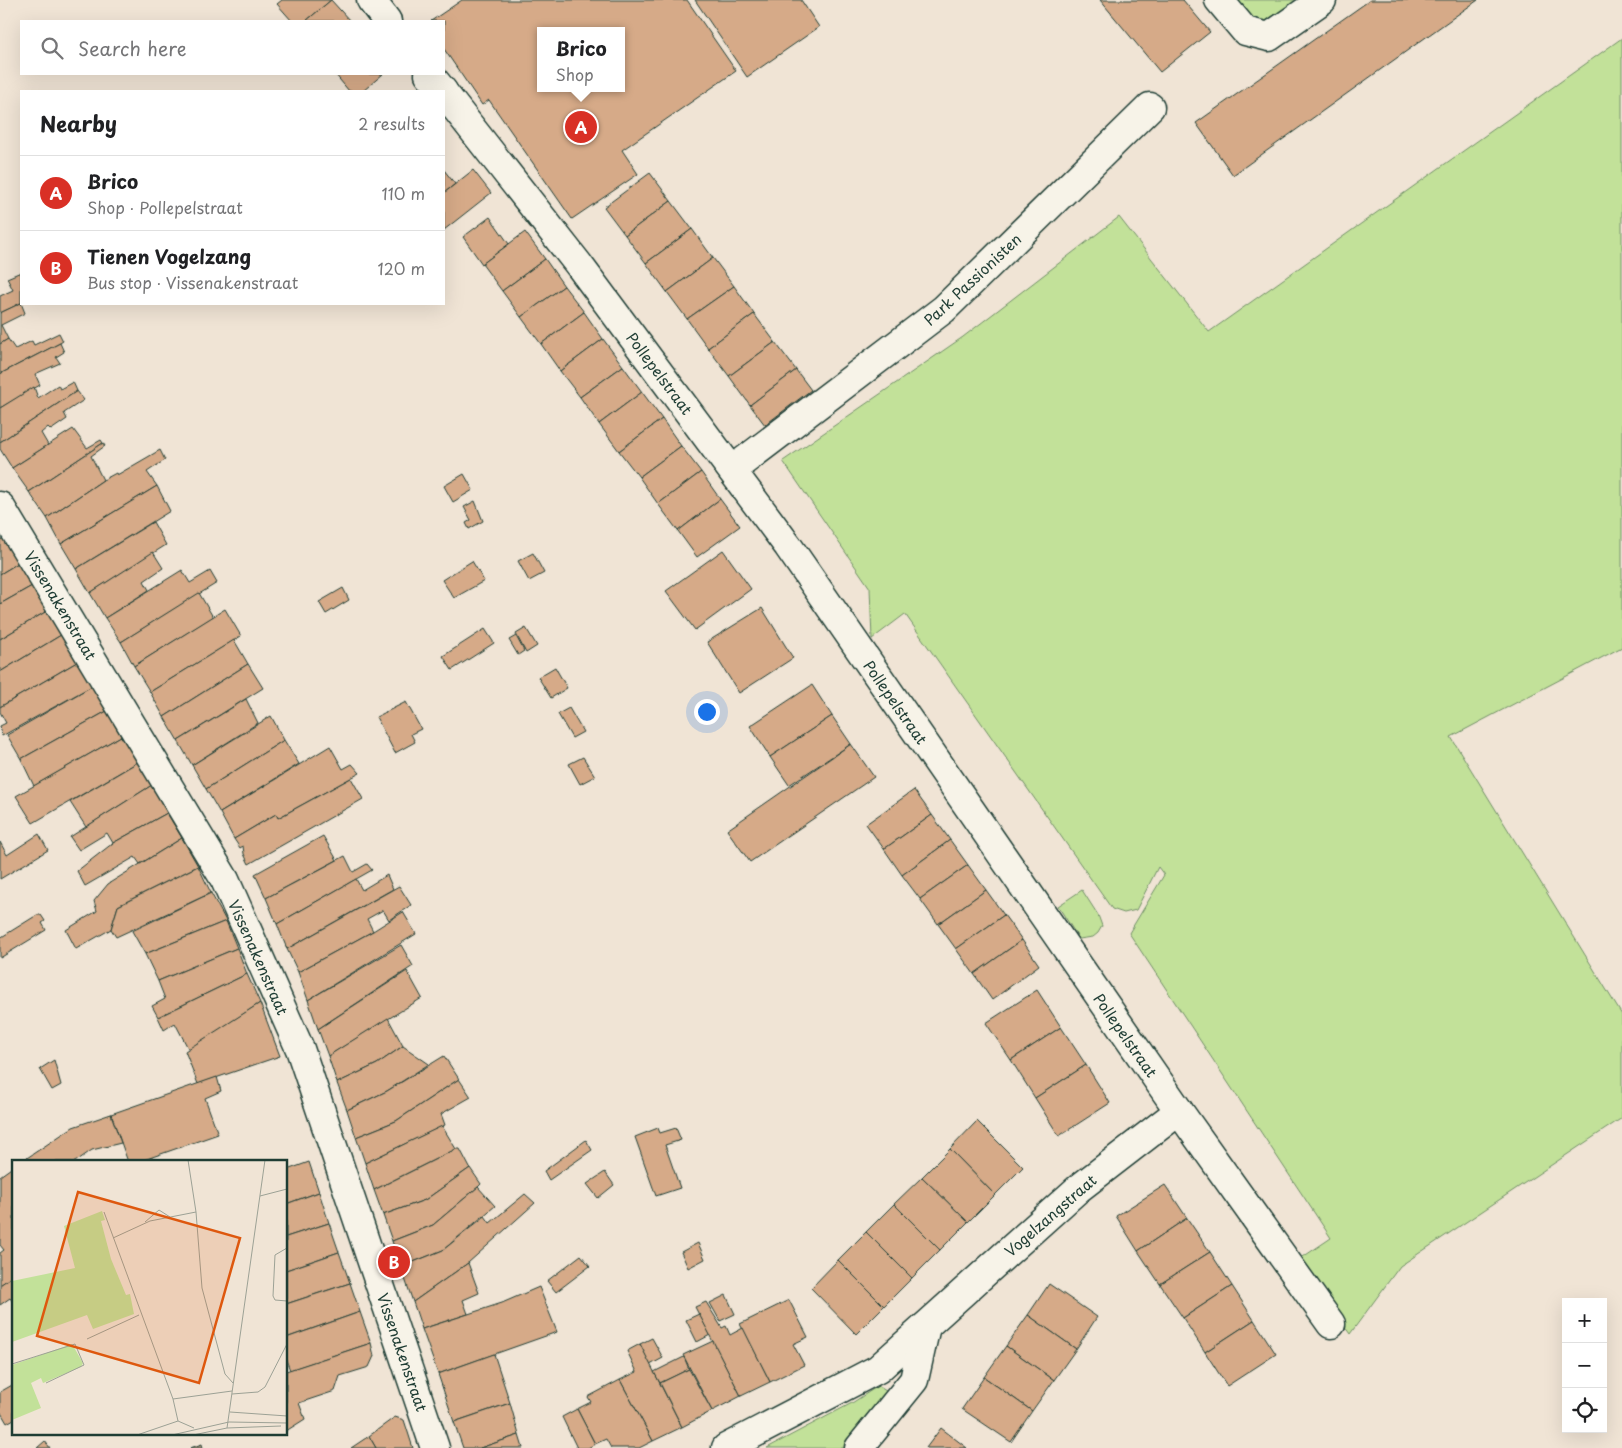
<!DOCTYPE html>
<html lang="en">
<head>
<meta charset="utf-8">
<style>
  :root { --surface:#fff; --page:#f6f6f6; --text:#202124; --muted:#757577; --line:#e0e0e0; --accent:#d93025 }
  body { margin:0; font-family:"Playpen Sans",sans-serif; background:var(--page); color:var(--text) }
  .controls { position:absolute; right:15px; bottom:15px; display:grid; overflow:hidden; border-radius:0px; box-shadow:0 5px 20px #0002 }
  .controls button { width:45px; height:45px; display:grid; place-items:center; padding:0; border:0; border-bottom:1px solid var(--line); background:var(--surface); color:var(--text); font:25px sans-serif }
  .you { position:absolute; left:706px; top:711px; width:18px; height:18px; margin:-12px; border:4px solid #fff; border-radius:50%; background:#1a73e8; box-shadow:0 0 0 8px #1a73e833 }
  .badge { display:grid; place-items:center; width:32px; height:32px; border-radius:50%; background:var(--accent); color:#fff; font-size:16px; font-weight:700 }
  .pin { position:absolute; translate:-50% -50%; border:2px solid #fff; box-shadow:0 1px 5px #0006 }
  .popup { position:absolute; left:537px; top:27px; width:88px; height:65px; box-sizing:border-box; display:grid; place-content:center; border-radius:0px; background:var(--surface); filter:drop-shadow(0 1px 4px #0005); font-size:16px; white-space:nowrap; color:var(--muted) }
  .popup b { font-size:19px; color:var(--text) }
  .popup::after { content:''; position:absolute; left:50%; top:100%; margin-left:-10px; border:10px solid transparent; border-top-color:var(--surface) }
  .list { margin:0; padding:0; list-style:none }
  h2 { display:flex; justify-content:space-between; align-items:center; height:65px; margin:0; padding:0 20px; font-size:21px }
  h2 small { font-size:16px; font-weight:400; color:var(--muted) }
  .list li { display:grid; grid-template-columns:32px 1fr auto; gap:15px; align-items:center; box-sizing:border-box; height:75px; padding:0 20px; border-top:1px solid var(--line) }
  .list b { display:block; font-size:19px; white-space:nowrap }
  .list p { margin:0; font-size:16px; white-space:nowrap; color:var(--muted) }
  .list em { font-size:16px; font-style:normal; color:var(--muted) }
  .icon { flex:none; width:28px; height:28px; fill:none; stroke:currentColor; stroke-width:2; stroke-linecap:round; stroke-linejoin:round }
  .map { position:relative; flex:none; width:1622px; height:1448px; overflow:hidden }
  .search { position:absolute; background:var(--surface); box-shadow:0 5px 20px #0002; left:20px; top:20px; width:425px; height:55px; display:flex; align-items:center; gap:12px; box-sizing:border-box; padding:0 18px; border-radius:0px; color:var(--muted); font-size:19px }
  .panel { position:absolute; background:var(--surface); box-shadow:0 5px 20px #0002; left:20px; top:90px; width:425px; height:215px; border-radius:0px }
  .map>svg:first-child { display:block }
</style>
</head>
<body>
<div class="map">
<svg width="1622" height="1448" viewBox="0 0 1622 1448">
  <rect width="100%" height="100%" fill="#f0e4d5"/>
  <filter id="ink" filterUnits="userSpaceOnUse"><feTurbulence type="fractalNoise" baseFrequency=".02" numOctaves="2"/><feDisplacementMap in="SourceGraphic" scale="10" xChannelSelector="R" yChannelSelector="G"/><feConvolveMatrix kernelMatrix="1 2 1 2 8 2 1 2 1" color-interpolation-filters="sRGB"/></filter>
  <g filter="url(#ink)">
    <g fill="#c2e199" stroke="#708f66">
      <polygon points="1226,0 1311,0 1270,22 1258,22"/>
      <polygon points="1622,38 1622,647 1451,737 1622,1015 1622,1118 1400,1266 1350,1334 1297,1261 1331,1238 1129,933 1164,875 1158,867 1136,910 1124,913 1112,909 905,614 872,639 870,588 783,461 963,337 1119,217 1209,332"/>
      <polygon points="1082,890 1098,915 1102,926 1098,933 1093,937 1079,939 1058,906"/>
      <polygon points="878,1386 886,1391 889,1399 849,1448 767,1448 852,1403"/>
    </g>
    <g fill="#d6aa88" stroke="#1f3d34" fill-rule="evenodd">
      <polygon points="282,0 331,0 306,21 292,21 277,4"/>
      <polygon points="331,0 350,21 306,21"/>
      <path d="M462,0H687L736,71L622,150L638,174L572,219L489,100L482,105L444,49V21H431ZM541,31H621V88H541Z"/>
      <polygon points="695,0 801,0 819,27 747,77"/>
      <polygon points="1100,0 1183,0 1210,32 1160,72"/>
      <polygon points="1370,0 1478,0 1233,175 1196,123"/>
      <polygon points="335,74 383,74 363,91 349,91"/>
      <polygon points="444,170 455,184 444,193"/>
      <polygon points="473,170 491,193 444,230 444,193"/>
      <polygon points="650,173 671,201 625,235 604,207"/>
      <polygon points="671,201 692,229 646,263 625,235"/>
      <polygon points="490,217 509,244 482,264 463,237"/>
      <polygon points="692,229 713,258 667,292 646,263"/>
      <polygon points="525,232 545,259 502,291 482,264"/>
      <polygon points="713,258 734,286 687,319 667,292"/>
      <polygon points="545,259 564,286 521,317 502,291"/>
      <polygon points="21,272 21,303 0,313 0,296 13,290 7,278"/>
      <polygon points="564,286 584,312 541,344 521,317"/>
      <polygon points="734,286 754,314 708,348 687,319"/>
      <polygon points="21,303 25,313 1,325 8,339 0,344 0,313"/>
      <polygon points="584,312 603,339 560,371 541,344"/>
      <polygon points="754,314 775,342 729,376 708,348"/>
      <polygon points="59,333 63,341 60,343 0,374 0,344 8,339 15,349 32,341 34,345"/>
      <polygon points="603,339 623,366 580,397 560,371"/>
      <polygon points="775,342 796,370 750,405 729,376"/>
      <polygon points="60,343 64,352 56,357 60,363 35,374 40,385 0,408 0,374"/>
      <polygon points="623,366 642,392 599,424 580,397"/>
      <polygon points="796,370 811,390 765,425 750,405"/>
      <polygon points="73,382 77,391 0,442 0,408 34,387 38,398 58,385 60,389"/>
      <polygon points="77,391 84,400 64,413 67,419 51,430 48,427 41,433 48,445 12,468 0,449 0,442"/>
      <polygon points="642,392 662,419 619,451 599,424"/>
      <polygon points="662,419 681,446 639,477 619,451"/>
      <polygon points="73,429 87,448 101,440 103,443 29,492 12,468"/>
      <polygon points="103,443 105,446 91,456 103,480 47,518 29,492"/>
      <polygon points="681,446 701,472 658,504 639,477"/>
      <polygon points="160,450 165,460 147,472 157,486 61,544 47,518 103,480 116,473 117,475"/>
      <polygon points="701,472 720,499 678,531 658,504"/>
      <polygon points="464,474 473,490 453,502 444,486"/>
      <polygon points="157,486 170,511 76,569 61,544"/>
      <polygon points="720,499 740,526 697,557 678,531"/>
      <polygon points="475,501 483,521 469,529 466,523 471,520 464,507"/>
      <polygon points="153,522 166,545 90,593 76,569"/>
      <polygon points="4,538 20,562 0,574 0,540"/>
      <polygon points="723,550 751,589 695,630 666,591"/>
      <polygon points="153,552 163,568 144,581 149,590 105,618 90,593"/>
      <polygon points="533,553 544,573 529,581 518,561"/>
      <polygon points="472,561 484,581 454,598 442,580"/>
      <polygon points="20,562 32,586 0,604 0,574"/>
      <polygon points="182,570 190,583 210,571 217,583 121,642 105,618"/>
      <polygon points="32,586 47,611 0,639 0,604"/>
      <polygon points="343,588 349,600 326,614 319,602"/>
      <polygon points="199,593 213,617 134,666 121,642"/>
      <polygon points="762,608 793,658 739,693 707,642"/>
      <polygon points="225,609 241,636 150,692 134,666"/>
      <polygon points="47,611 61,635 0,672 0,639"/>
      <polygon points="526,628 537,646 526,653 516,634"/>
      <polygon points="485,629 494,643 452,670 443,656"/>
      <polygon points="61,635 77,662 0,707 0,672"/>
      <polygon points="516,636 524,651 518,655 509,640"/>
      <polygon points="234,640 248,664 164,717 150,692"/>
      <polygon points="77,662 92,686 2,736 0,726 6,723 0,712 0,707"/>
      <polygon points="248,664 263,688 178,741 164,717"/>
      <polygon points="555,667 567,688 551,698 538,677"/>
      <polygon points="812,685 832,716 770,757 750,726"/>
      <polygon points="92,686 107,711 21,759 7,735"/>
      <polygon points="246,699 258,723 192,765 178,741"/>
      <polygon points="406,702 421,729 411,734 415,742 395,753 376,717"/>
      <polygon points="569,708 583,732 572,738 558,714"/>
      <polygon points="107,711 121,736 34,786 21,759"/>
      <polygon points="271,716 284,740 206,789 192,765"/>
      <polygon points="832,716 851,744 789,785 770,757"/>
      <polygon points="121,736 138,762 33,823 16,796"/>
      <polygon points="284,740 299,764 220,813 206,789"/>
      <polygon points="851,744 874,777 750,862 727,830"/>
      <polygon points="330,746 343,769 352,764 360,773 278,818 276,814 234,839 220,813"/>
      <polygon points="583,757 595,776 580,784 569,764"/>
      <polygon points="138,762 152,785 86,827 70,802"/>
      <polygon points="351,778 363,799 249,864 244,854 243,846 240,848 234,839 276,814 278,818"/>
      <polygon points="152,785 167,813 113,843 107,833 79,850 70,837"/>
      <polygon points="914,790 932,815 884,849 866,824"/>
      <polygon points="167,813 182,838 140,864 135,857 85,886 77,871 113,843"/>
      <polygon points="932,815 950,840 902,875 884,849"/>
      <polygon points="39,834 48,850 0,879 0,842 7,855"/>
      <polygon points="323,836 337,860 266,898 255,874"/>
      <polygon points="182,838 198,866 118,906 111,929 76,949 66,930 97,911 94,901 108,884"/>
      <polygon points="950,840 968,865 920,899 902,875"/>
      <polygon points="345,856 353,872 367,864 372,870 277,924 266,898"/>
      <polygon points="968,865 986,890 938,924 920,899"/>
      <polygon points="198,866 211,893 116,937 111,929 118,906"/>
      <polygon points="387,875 393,889 287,949 277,924 356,879 362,890"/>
      <polygon points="399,886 411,905 389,920 383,910 367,919 373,931 298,972 287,949"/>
      <polygon points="986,890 1004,915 956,949 938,924"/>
      <polygon points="211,893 226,921 145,954 132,931"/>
      <polygon points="403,912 416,934 308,1000 298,972 373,931"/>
      <polygon points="37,915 41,915 45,921 42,923 46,930 0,958 0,938"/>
      <polygon points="1004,915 1022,940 974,974 956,949"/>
      <polygon points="226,921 237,948 158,981 145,954"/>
      <polygon points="1022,940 1039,965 992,1000 974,974"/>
      <polygon points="401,945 413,966 318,1029 308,1000"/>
      <polygon points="237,948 247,974 158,1017 152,1006 165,999 158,981"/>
      <polygon points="407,971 422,998 328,1056 318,1029"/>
      <polygon points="247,974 260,1003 189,1050 175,1023 164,1030 158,1017"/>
      <polygon points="1037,990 1061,1027 1011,1060 986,1023"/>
      <polygon points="260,1003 280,1056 198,1084 185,1051"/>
      <polygon points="388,1018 403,1046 377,1064 337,1083 328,1056"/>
      <polygon points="1061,1027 1086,1065 1035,1098 1011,1060"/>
      <polygon points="403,1046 429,1064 387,1091 347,1110 337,1083 377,1064"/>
      <polygon points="444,1056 459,1079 396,1121 356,1137 347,1110 387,1091"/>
      <polygon points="54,1060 61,1085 52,1090 40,1069"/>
      <polygon points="1086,1065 1110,1103 1059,1136 1035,1098"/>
      <polygon points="217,1077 221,1091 205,1098 218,1134 138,1162 128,1162 111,1114"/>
      <polygon points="459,1079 471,1097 441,1114 445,1125 365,1163 356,1137 396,1121"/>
      <polygon points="111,1114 121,1143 92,1150 75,1162 21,1162 73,1127"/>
      <polygon points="977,1121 1023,1167 995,1195 950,1149"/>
      <polygon points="442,1126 456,1149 374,1190 365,1163"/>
      <polygon points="658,1128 660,1133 676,1128 681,1140 665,1145 680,1188 656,1196 635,1137"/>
      <polygon points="586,1140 592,1150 549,1180 544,1171"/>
      <polygon points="456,1149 460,1149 470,1168 425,1200 383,1215 374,1190"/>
      <polygon points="950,1149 995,1195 968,1222 922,1177"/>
      <polygon points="309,1162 319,1192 286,1204 286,1167 287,1170"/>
      <polygon points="14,1166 14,1275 0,1285 0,1253 4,1250 0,1245 0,1176"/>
      <polygon points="470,1168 481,1184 478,1187 433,1225 392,1241 383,1215 425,1200"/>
      <polygon points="605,1172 614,1185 598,1198 587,1184"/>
      <polygon points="922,1177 968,1222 940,1250 894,1204"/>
      <polygon points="1165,1185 1187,1218 1138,1251 1116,1216"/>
      <polygon points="478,1187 495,1206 443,1250 401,1267 392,1241 433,1225"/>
      <polygon points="319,1192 329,1223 286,1237 286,1204"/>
      <polygon points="525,1194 535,1203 468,1263 413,1302 401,1267 443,1250 485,1216 490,1223"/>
      <polygon points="894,1204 940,1250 912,1278 866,1232"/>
      <polygon points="1187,1218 1210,1252 1160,1284 1138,1251"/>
      <polygon points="329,1223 339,1252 286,1270 286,1237"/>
      <polygon points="866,1232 912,1278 884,1306 838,1260"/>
      <polygon points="698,1243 705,1259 688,1268 681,1252"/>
      <polygon points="339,1252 350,1283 286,1304 286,1270"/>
      <polygon points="1210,1252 1232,1286 1183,1318 1160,1284"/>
      <polygon points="581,1255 590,1266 556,1292 547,1281"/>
      <polygon points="838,1260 884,1306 856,1334 811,1288"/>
      <polygon points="468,1263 479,1293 463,1300 468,1314 422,1329 413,1302"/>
      <polygon points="14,1275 14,1303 10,1298 0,1305 0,1285"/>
      <polygon points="350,1283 360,1312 286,1338 286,1304"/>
      <polygon points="1049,1284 1097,1317 1076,1349 1028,1315"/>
      <polygon points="1232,1286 1254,1320 1205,1352 1183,1318"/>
      <polygon points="539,1287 557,1332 438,1374 422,1329 502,1303"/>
      <polygon points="726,1295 735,1314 720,1321 710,1303"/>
      <polygon points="789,1300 808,1337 793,1344 804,1365 770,1382 740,1324"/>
      <polygon points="706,1302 722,1328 726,1326 730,1335 743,1328 770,1382 741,1396 695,1307"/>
      <polygon points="360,1312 371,1343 290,1370 286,1360 286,1338"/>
      <polygon points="699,1314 710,1335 697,1342 686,1320"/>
      <polygon points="1028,1315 1076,1349 1054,1380 1006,1346"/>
      <polygon points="1254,1320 1276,1354 1227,1386 1205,1352"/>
      <polygon points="652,1338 663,1358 650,1365 640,1344"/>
      <polygon points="713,1341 741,1396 712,1411 683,1355"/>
      <polygon points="371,1343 374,1356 369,1367 340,1376 335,1391 299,1403 305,1419 286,1431 286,1371"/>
      <polygon points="640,1344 682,1427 653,1441 620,1380 637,1372 627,1351"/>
      <polygon points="1006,1346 1054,1380 1032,1411 984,1377"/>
      <polygon points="494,1354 510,1403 454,1422 438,1374"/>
      <polygon points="684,1357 689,1369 660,1383 654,1372"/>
      <polygon points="689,1369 712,1411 682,1427 660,1383"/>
      <polygon points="984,1377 1032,1411 1011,1442 962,1409"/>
      <polygon points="620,1380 653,1441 639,1448 611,1448 606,1439 595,1444 577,1409 591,1402 588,1397"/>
      <polygon points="14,1384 14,1419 7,1423 0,1411 0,1392"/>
      <polygon points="510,1403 519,1435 480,1448 463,1448 454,1422"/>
      <polygon points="577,1409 595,1444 588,1448 577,1448 562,1417"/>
      <polygon points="395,1417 404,1420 413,1448 376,1448 369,1436"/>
      <polygon points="941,1428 967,1448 926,1448"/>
      <polygon points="519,1435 523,1448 480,1448"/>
      <polygon points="369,1436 376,1448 351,1448"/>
      <polygon points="45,1441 50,1448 37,1448"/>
      <polygon points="202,1444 203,1448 190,1448"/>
    </g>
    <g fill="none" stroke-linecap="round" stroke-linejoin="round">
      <g stroke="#1f3d34" stroke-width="31">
        <g id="minor">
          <polyline points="371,0 387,21"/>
          <polyline points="1219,0 1245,31 1269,37 1322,0"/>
          <polyline points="429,74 443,91"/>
          <polyline points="444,93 579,265 788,546 1179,1111 1331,1324"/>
          <polyline points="732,470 944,309 1150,107"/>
          <polyline points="0,506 225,880 300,1049 435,1448"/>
          <polyline points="726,1448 878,1369 1078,1189 1179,1111"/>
          <polyline points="859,1448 914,1380 926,1326"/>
        </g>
      </g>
      <use href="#minor" stroke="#f7f3e8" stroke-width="28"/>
    </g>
  </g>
  <g text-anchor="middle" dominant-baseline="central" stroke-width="5" stroke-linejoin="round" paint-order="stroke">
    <g font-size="15" fill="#1f3d34" stroke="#f7f3e8">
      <text transform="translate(972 279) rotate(-43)">Park Passionisten</text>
      <text transform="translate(660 373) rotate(53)">Pollepelstraat</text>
      <text transform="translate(61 605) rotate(59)">Vissenakenstraat</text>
      <text transform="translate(896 702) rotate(55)">Pollepelstraat</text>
      <text transform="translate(259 957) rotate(66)">Vissenakenstraat</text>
      <text transform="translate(1126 1035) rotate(55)">Pollepelstraat</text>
      <text transform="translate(1050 1215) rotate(-41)">Vogelzangstraat</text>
      <text transform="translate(403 1352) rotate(71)">Vissenakenstraat</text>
    </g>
  </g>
  <g transform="translate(12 1160)">
    <rect width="275" height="275" fill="#f0e4d5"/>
    <path d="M90,51L93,60L89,61L99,99L114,135L118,134L122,154L81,169L75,155L0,182V121L63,108L52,66ZM60,184L71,203L69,207L31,223L29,218L19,223L29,248L0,260V205Z" fill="#c2e199"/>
    <path fill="none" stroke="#9ca195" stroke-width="1" d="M176,0L184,52L190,128L213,214L221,223M248,36L275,29M92,52L161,239L166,261M133,62L147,50L158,57M101,78L138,61L184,52M275,88L263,95L261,136L263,140L275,141M75,179L127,155M0,204L63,184L72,205L34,223M220,234L246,232L253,227L275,184M161,239L220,231M218,252L275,256M215,268L253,0M125,275L166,261L182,268M160,275L217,262L275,263M181,275L215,268L269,266"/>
    <path fill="#de580e" fill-opacity="0.15" stroke="#de580e" stroke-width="2.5" d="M66,32L228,78L187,223L25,176Z"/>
    <rect width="275" height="275" fill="none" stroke="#1f3d34" stroke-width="2.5"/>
  </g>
</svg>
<div class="controls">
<button>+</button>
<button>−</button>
<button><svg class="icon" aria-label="locate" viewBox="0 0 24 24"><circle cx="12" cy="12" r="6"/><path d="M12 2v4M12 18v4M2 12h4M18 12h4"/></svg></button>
</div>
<div class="you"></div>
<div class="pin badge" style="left:581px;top:127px">A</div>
<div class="popup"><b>Brico</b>Shop</div>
<div class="pin badge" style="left:394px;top:1262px">B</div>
<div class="search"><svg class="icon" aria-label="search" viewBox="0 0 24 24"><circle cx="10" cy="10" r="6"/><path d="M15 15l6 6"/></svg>Search here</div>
<section class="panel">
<h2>Nearby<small>2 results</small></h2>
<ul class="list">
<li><span class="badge">A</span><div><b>Brico</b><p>Shop · Pollepelstraat</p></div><em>110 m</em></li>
<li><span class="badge">B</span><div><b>Tienen Vogelzang</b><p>Bus stop · Vissenakenstraat</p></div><em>120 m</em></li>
</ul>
</section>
</div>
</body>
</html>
